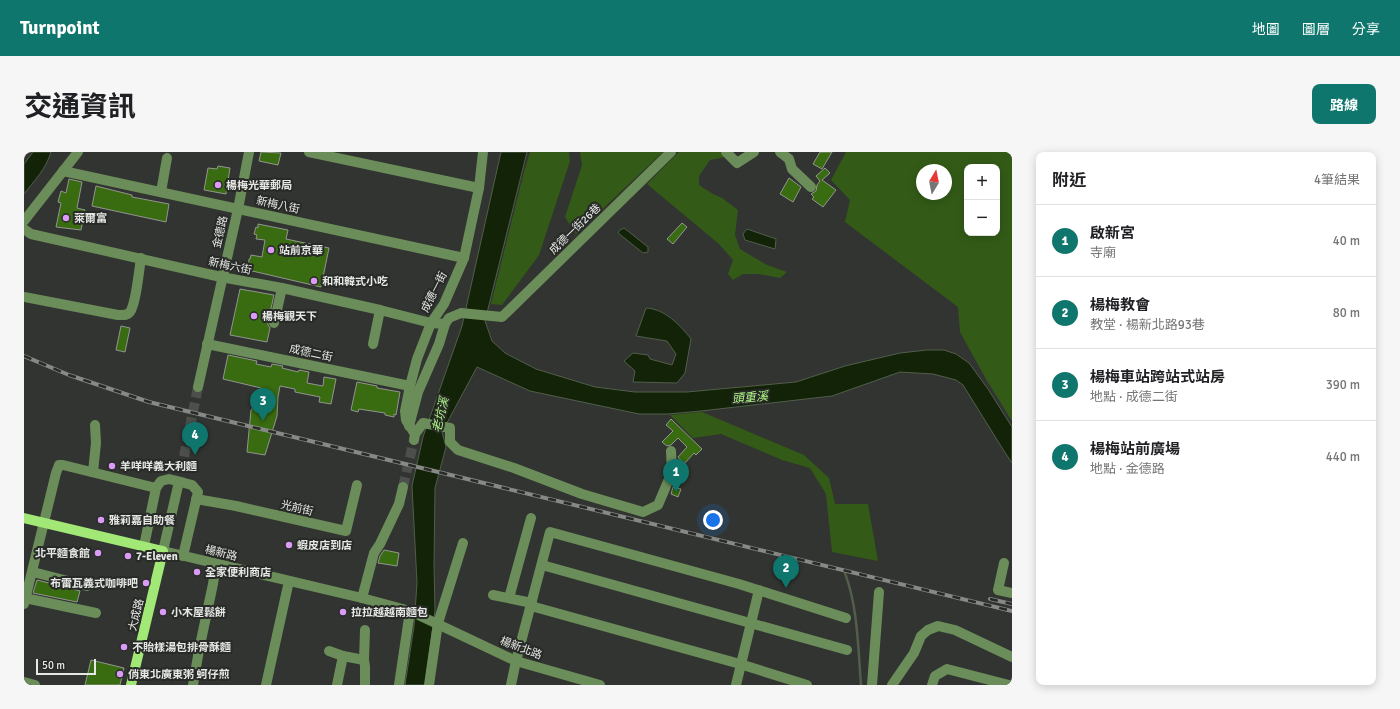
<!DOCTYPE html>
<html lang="zh-TW">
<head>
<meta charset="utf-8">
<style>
  :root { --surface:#fff; --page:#f6f6f6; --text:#202124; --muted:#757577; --line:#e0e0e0; --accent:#0f766e }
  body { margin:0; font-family:Signika,"Noto Sans TC",sans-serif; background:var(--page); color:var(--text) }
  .controls { position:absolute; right:12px; top:12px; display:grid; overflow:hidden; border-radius:8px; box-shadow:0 2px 10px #0003 }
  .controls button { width:36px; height:36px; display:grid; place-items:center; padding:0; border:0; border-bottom:1px solid var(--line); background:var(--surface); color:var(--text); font:20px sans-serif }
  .compass { position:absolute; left:892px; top:12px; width:36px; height:36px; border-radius:50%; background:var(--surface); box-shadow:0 2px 10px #0003; rotate:10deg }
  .scale { position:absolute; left:12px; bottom:10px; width:60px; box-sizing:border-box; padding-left:4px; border:2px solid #e6e8e5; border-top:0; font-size:11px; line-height:14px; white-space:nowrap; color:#e6e8e5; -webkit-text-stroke:3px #272a26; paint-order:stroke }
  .you { position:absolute; left:689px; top:368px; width:14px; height:14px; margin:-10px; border:3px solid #fff; border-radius:50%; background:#1a73e8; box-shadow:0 0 0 6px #1a73e833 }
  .badge { display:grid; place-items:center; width:26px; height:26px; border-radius:50%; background:var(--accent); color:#fff; font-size:13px; font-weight:700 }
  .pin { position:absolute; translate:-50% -33px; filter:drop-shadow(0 1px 2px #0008) }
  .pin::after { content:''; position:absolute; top:21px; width:14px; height:12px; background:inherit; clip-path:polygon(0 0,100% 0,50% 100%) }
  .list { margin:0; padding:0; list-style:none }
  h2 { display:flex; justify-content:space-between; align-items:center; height:52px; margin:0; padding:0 16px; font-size:17px }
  h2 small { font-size:13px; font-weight:400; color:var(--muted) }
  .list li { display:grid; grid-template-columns:26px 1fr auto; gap:12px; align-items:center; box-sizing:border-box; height:72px; padding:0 16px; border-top:1px solid var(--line) }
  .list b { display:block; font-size:15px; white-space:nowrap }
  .list p { margin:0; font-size:13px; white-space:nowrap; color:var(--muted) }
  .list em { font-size:13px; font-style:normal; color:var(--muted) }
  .map { position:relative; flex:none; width:988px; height:533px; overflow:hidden; border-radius:8px }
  header { display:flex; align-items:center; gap:24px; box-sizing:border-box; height:56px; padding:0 20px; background:var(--accent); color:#fff }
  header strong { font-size:19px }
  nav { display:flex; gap:22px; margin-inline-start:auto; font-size:14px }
  .intro { display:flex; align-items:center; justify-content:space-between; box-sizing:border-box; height:96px; padding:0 24px }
  h1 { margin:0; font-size:28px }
  .button { padding:10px 18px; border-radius:8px; background:var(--accent); color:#fff; font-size:14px; font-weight:700 }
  main { display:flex; gap:24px; padding:0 24px }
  aside { flex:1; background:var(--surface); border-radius:8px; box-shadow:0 2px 10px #0003 }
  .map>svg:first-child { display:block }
</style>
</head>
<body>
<header>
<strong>Turnpoint</strong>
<nav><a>地圖</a><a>圖層</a><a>分享</a></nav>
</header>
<div class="intro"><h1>交通資訊</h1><a class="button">路線</a></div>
<main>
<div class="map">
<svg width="988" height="533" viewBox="0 0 988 533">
  <rect width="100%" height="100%" fill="#313430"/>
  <g fill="#335b17" fill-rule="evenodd">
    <polygon points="506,0 545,0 546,9 515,103 478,153 467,152 500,20"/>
    <polygon points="556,0 639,0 552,82 541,65 558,13"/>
    <polygon points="655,0 696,0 702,5 686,8 675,24 675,33 689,42 698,46 714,58 711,83 716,97 743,113 763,120 756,126 735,122 719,122 709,128 704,122 709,108 695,92 623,32"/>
    <path d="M822,0H988V269L963,229L936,180L934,155L821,70L826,48L807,28ZM943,15H973V81H943ZM898,18H922V42H898Z"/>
    <polygon points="678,260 780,303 805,326 811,352 844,352 854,409 808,400 802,342 786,316 758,308 697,282 669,286 646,263"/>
  </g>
  <g fill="#122308" stroke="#525e4a">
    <path d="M9,0H27C22,17 10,29 0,42V12Z"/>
    <polygon points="477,0 503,0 461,169 468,189 481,201 512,217 571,235 611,240 663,240 772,230 821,214 876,201 903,198 920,198 932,202 945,211 964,237 988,275 988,311 980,299 939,233 932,228 909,222 876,220 808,244 677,259 644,262 615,262 506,239 453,215 418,280 422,295 411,336 410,412 411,459 401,533 381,533 390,474 393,431 388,334 399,285 438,174"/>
    <polygon points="600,76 624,95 624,100 619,101 594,81 596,78"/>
    <polygon points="723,77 752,87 751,97 721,88 719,82"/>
    <path d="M622,156C641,157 656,173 667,187L661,221L653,231L609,230L611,219L600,209L609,201L624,203L626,207L648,213L652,202L643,189L612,184Z"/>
  </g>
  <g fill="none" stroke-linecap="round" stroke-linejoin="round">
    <path stroke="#525e4a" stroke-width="2.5" d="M821,421C834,456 834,496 837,533"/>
  </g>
  <g fill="#396b10" stroke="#939691">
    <polygon points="237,0 257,1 254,13 235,9"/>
    <polygon points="796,0 808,0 798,17 789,12"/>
    <polygon points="194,14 206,16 202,42 180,38 184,16 193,17"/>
    <polygon points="801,16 806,21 798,28 812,38 799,55 788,47 790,45 787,42 792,39 793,33 796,29 792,24"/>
    <polygon points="765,26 777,35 769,50 756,42"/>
    <polygon points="45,27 58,30 53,56 61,58 57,78 32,75 37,51 34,50 37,39 42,41"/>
    <polygon points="72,34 108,43 108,45 145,52 142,70 68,54"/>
    <polygon points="658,71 663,75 649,92 643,87"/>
    <polygon points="234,72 264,78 262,87 305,96 297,135 224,118 225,107 226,107 227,103 238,105 241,88 232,87 233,83 230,82 232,75 234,76"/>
    <polygon points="216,137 250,143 244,170 244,173 246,176 243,190 206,183"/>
    <polygon points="97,174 106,176 101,200 92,198"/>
    <polygon points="204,203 233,209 232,212 247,215 248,212 259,214 258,216 274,220 275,218 285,220 283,231 299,234 300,225 312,227 307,252 295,250 296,245 271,240 271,237 256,234 254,245 253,264 241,303 223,300 227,258 233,251 232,246 237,236 199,227"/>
    <polygon points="333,230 353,234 353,236 376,240 372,263 370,262 370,265 361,263 361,261 335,257 334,260 327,258"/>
    <polygon points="647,267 678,297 672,303 670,301 660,312 654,305 663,295 654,286 647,293 643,294 638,290 649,279 642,273"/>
    <polygon points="649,335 657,337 654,345 647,342"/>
    <polygon points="360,398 375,401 373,414 354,411 356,404"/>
    <polygon points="13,428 56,439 53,450 9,441"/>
    <polygon points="67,508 100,516 96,533 61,533"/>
  </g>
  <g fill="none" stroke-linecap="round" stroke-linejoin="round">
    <g stroke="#4c4f4b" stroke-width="10" stroke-dasharray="10 5" stroke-linecap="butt">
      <polyline points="154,334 174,235"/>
      <polyline points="379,335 390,288"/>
    </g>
    <g stroke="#6b8d59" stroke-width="10">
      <polyline points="285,0 455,36"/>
      <polyline points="702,0 713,11 730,0"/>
      <polyline points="756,0 765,7 768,17 787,35"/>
      <polyline points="39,19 440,106"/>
      <polyline points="137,40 143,6"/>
      <polyline points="0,69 54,0"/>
      <polyline points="0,77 7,82 197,125 258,136 356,158 407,171 421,172 425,166 437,161 478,165 647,0"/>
      <path d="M0,145L94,163C99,163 103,164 106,160C112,152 115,118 117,106"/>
      <polyline points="250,171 258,136"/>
      <polyline points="183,192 386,234"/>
      <polyline points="349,192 356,158"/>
      <polyline points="174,235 214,57 225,0"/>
      <polyline points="385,274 394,240 415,192 421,172"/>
      <polyline points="391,282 399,271 426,276 426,290 434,298 490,316 558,342 619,360 634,353 648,320 647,299"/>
      <polyline points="390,288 391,282 382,268 381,259 386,234 393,207 407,171 420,152 440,106 455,36 459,0"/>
      <polyline points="69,320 72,291 71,273"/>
      <polyline points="154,334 139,399 338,446 386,459 492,509 576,533"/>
      <polyline points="172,347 212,354 322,379 333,333"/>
      <polyline points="120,394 132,336 137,329 145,327 168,333 174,340 159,404"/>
      <polyline points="980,411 974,438 988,441"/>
      <polyline points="518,413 823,498"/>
      <polyline points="9,420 63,434"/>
      <polyline points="469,443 508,451"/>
      <polyline points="1,446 72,461"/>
      <polyline points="338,446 350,401 356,392 375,352 379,335"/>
      <polyline points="485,446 507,366"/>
      <polyline points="0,452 32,321 35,313 39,313 132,336"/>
      <polyline points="507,454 716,512 783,533"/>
      <polyline points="305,499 319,504"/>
      <polyline points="340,508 341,478"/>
      <polyline points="0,530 11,533"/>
      <polyline points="169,533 175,498 189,432 192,412"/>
      <polyline points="242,533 265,429"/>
      <polyline points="313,533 319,504 340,508 341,514 341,533"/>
      <polyline points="375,533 386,459"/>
      <polyline points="405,533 414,471 439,391"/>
      <polyline points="487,533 492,509 526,380 715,432 822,466"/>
      <polyline points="712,533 735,438"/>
      <polyline points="848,533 855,440"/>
      <polyline points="868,533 890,501 897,484 904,478 914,474 931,478 988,505"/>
      <polyline points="908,533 911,524 923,517 985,533"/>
    </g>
    <polyline stroke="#a1e877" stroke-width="10" points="0,366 139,399 107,533"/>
    <g stroke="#868985" stroke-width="4">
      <g id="rail">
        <polyline points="0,204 45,223 125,250 988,459"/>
        <polyline points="966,447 988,452"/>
      </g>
    </g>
    <use href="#rail" stroke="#272a26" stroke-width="2.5" stroke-dasharray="8" stroke-linecap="butt"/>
  </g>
  <g fill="#da9af6" stroke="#272a26" stroke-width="1.5">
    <circle cx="194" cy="33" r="4"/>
    <circle cx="42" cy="66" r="4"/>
    <circle cx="247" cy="98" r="4"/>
    <circle cx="290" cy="129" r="4"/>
    <circle cx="230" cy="164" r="4"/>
    <circle cx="88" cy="314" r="4"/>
    <circle cx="77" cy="368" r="4"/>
    <circle cx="265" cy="393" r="4"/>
    <circle cx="74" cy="401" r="4"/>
    <circle cx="104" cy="404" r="4"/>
    <circle cx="173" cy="420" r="4"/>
    <circle cx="122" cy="431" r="4"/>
    <circle cx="139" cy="460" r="4"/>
    <circle cx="319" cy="460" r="4"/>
    <circle cx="100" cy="495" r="4"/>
    <circle cx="96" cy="522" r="4"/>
  </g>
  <g text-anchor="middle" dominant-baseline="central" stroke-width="4" stroke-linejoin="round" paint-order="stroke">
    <g font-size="11" font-weight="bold" fill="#e6e8e5" stroke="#272a26" text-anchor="start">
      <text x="202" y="33">楊梅光華郵局</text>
      <text x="50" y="66">萊爾富</text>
      <text x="255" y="98">站前京華</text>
      <text x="298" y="129">和和韓式小吃</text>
      <text x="238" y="164">楊梅觀天下</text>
      <text x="96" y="314">羊咩咩義大利麵</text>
      <text x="85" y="368">雅莉嘉自助餐</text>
      <text x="273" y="393">蝦皮店到店</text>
      <text x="66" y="401" text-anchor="end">北平麵食館</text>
      <text x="112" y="404">7-Eleven</text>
      <text x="181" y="420">全家便利商店</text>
      <text x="114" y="431" text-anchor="end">布雷瓦義式咖啡吧</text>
      <text x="147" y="460">小木屋鬆餅</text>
      <text x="327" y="460">拉拉越越南麵包</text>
      <text x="108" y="495">不貽樣湯包排骨酥麵</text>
      <text x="104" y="522">俏東北廣東粥 蚵仔煎</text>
    </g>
    <g font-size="11" fill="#e6e8e5" stroke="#272a26">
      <text transform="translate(254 53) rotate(12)">新梅八街</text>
      <text transform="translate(551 77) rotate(-44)">成德一街26巷</text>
      <text transform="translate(196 80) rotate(-77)">金德路</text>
      <text transform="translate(206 114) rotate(12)">新梅六街</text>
      <text transform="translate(410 140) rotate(-63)">成德一街</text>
      <text transform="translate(287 201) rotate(12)">成德二街</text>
      <text transform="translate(273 356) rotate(13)">光前街</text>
      <text transform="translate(197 401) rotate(14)">楊新路</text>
      <text transform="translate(112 463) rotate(-76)">大成路</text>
      <text transform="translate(497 496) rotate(21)">楊新北路</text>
    </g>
    <g font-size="12" font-style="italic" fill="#aef485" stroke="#272a26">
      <text transform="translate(726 246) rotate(-5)">頭重溪</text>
      <text transform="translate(417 263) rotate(-77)">老坑溪</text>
    </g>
  </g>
</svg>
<div class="controls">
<button>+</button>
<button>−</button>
</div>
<svg class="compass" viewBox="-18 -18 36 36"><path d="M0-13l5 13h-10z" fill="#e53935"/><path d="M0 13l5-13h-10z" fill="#757577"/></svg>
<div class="scale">50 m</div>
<div class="you"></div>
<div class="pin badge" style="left:652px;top:340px">1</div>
<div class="pin badge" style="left:762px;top:436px">2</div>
<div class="pin badge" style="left:239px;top:269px">3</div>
<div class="pin badge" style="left:171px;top:303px">4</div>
</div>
<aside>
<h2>附近<small>4筆結果</small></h2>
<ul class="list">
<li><span class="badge">1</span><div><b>啟新宮</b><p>寺廟</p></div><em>40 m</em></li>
<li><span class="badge">2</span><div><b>楊梅教會</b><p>教堂 · 楊新北路93巷</p></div><em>80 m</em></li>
<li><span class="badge">3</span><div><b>楊梅車站跨站式站房</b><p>地點 · 成德二街</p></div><em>390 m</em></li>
<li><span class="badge">4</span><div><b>楊梅站前廣場</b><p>地點 · 金德路</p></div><em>440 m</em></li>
</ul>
</aside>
</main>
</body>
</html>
